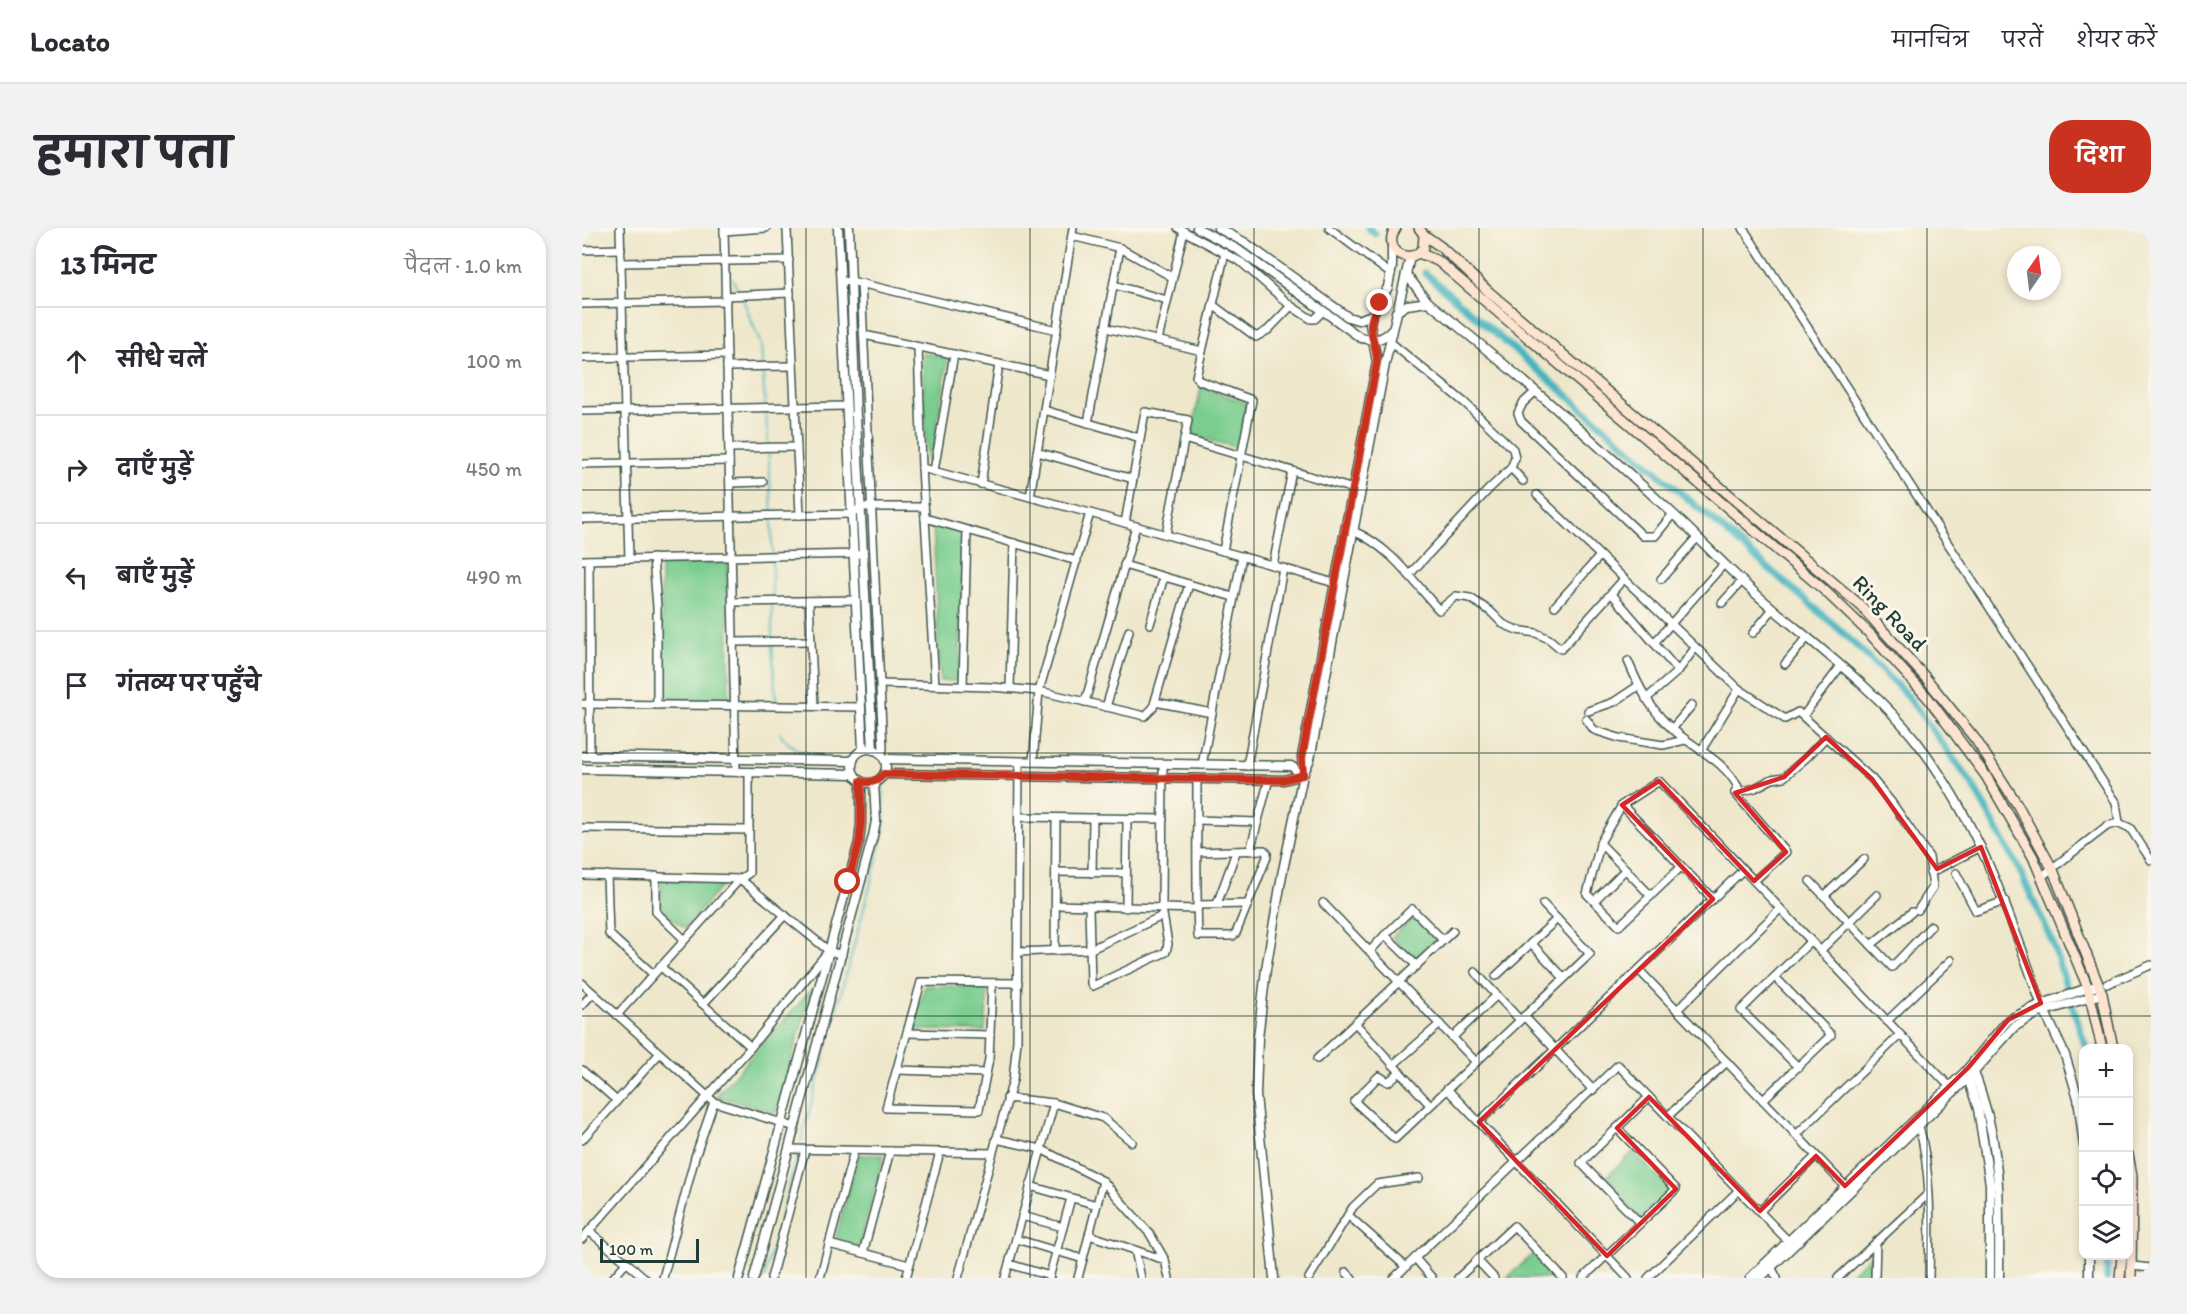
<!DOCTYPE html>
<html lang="hi">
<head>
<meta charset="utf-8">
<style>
  :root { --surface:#fff; --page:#f2f2f3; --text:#2b2b33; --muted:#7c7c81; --line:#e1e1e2; --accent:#c8321e }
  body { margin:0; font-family:Itim,"Playpen Sans Deva",sans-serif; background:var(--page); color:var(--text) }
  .controls { position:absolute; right:18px; bottom:18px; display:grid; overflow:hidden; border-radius:12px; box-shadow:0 3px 9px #0003 }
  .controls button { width:54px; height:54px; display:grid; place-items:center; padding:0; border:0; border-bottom:2px solid var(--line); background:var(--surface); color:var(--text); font:30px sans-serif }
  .compass { position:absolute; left:1425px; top:18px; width:54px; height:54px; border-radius:50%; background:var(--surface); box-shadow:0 3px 9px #0003; rotate:14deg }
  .scale { position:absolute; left:18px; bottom:15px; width:99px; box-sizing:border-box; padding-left:6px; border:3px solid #1f3d34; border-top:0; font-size:16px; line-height:21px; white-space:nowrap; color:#1f3d34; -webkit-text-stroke:4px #fbf7ec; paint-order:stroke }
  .stop { position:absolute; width:18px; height:18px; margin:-14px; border:4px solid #c8321e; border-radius:50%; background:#fff }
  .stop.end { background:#c8321e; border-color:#fff; box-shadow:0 2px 6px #0008 }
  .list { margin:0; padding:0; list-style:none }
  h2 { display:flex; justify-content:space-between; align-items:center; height:78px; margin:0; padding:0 24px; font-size:26px }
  h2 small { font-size:20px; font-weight:400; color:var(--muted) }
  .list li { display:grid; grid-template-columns:39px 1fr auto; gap:18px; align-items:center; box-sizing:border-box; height:108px; padding:0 24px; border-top:2px solid var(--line) }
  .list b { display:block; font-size:22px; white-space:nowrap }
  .list em { font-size:20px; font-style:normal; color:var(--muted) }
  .icon { flex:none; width:33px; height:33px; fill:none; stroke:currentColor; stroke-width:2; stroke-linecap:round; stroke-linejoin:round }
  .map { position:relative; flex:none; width:1569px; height:1050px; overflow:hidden; border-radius:24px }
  header { display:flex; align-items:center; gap:36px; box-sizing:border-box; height:84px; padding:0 30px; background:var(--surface); border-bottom:2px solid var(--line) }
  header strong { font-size:28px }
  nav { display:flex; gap:33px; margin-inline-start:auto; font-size:21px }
  .intro { display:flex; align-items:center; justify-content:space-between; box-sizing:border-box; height:144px; padding:0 36px }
  h1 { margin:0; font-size:42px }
  .button { padding:15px 27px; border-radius:24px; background:var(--accent); color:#fff; font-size:21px; font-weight:700 }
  main { display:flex; gap:36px; padding:0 36px }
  aside { flex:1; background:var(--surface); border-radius:24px; box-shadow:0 3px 9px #0003 }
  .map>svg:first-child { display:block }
</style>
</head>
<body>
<header>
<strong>Locato</strong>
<nav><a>मानचित्र</a><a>परतें</a><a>शेयर करें</a></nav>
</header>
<div class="intro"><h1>हमारा पता</h1><a class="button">दिशा</a></div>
<main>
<aside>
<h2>13 मिनट<small>पैदल · 1.0 km</small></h2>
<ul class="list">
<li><svg class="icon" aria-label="ahead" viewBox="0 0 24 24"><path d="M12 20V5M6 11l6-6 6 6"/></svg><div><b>सीधे चलें</b></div><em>100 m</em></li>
<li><svg class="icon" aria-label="right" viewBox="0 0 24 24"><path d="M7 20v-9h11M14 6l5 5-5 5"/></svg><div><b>दाएँ मुड़ें</b></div><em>450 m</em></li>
<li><svg class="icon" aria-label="left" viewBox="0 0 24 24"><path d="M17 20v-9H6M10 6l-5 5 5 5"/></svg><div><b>बाएँ मुड़ें</b></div><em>490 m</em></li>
<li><svg class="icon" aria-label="arrive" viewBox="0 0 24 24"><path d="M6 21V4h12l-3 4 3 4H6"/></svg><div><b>गंतव्य पर पहुँचे</b></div></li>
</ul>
</aside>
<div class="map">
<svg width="1569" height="1050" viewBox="0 0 1569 1050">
  <rect width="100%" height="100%" fill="#fbf7ec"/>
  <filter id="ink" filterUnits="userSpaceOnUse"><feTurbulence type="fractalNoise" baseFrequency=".0167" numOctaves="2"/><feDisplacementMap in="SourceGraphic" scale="12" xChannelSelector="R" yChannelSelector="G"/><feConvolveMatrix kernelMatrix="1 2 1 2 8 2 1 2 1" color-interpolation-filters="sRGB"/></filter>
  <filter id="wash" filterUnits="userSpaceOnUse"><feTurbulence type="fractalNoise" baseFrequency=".008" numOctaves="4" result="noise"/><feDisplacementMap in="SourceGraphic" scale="24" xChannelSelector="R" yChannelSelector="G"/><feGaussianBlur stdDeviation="1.35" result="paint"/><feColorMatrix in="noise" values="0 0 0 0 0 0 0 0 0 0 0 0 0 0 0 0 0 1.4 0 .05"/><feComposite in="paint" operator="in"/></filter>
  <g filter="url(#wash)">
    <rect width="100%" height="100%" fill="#efe7cb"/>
    <g fill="#7acd8f" stroke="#4c8562" stroke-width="1.5">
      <polygon points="340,125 366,130 349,235 345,234"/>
      <polygon points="619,159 665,175 656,220 609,207"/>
      <polygon points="351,296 382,306 377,453 358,453"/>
      <polygon points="79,335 146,335 147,472 80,472"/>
      <polygon points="79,652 144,653 103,700 79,683"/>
      <polygon points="833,688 855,711 833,733 810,709"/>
      <polygon points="343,758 406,759 403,803 331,802"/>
      <polygon points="230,761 194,885 134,868"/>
      <polygon points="1051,924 1088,962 1058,991 1021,952"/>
      <polygon points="276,927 302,927 277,1019 253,1013"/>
      <polygon points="952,1025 976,1050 925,1050"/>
      <polygon points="1290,1026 1289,1050 1264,1050"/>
    </g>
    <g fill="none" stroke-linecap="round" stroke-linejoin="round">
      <g stroke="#46b5bf" stroke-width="2">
        <polyline points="151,51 157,64"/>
        <polyline points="160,69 179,117 183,177"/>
        <polyline points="184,182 190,285"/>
        <polyline points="190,290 190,410"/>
        <polyline points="190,416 194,473"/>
        <path d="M198,505C205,515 212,522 224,524"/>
        <polyline points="219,913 302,606 301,558"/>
        <polyline points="182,1050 215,929"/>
      </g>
      <g stroke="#46b5bf" stroke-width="7">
        <polyline points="786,0 793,6"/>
        <polyline points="843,45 1257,401 1324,466 1390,556 1436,639 1470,713 1504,820"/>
        <polyline points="1525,1050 1525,1028"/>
      </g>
    </g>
  </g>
  <g filter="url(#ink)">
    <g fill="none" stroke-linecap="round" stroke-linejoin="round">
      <g stroke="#3e564b" stroke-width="10">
        <g id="minor">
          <polyline points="38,0 47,331"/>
          <polyline points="142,0 154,544"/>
          <polyline points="204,0 205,2 218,287"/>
          <polyline points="596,0 659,34 709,78 729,91 733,91 740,84"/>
          <polyline points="747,0 809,46"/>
          <polyline points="1161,0 1534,574 1537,595"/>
          <polyline points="142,3 184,0"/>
          <polyline points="490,8 538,20 590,49"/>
          <polyline points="0,22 39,21"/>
          <polyline points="39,35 207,32"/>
          <polyline points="259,54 269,53 475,102"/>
          <path d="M279,55C287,211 295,366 301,521L299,527"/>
          <polyline points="532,57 585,72"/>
          <polyline points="143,68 208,65"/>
          <polyline points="0,76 144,73"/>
          <polyline points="631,77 674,109 686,102 709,78"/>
          <polyline points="524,100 620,123"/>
          <polyline points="282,107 468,147"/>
          <polyline points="576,112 602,3"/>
          <polyline points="808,114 883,175 931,221 933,230 929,240 907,261 827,347"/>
          <polyline points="336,119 340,240 353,457"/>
          <polyline points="0,130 145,127"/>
          <polyline points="145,139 211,138"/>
          <polyline points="953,164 941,175 936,185 939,193 1061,308 1073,308 1091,286"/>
          <polyline points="462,182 558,210"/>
          <polyline points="0,183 264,178"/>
          <polyline points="506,195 538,20"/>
          <polyline points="602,211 775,262"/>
          <polyline points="147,220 215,219"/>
          <polyline points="455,224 551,251"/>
          <polyline points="0,236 147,233"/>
          <polyline points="340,240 508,285 756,356"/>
          <polyline points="929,240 941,253"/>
          <polyline points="352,243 372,126"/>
          <polyline points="148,255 181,254"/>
          <polyline points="399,256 417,136"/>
          <polyline points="955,267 1157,461 1203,491 1216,484 1290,551 1310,575 1347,629 1351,659 1336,682"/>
          <polyline points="448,269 491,0"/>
          <polyline points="343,290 495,333"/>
          <polyline points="0,291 270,286 279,279 342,279"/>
          <polyline points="543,295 563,184 606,192 584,306"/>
          <path d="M771,303C808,318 831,353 857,382L874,368L888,370L908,383L921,396L935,402L954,405L967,411L979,421L1041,352"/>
          <polyline points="641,323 670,172 618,153 614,149 643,25"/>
          <polyline points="71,330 75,379 75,477"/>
          <polyline points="0,332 281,326"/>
          <polyline points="7,332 8,528"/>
          <polyline points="542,337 651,369"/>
          <polyline points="691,337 710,243"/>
          <polyline points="1079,351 1115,310"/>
          <polyline points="1029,365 1096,443"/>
          <polyline points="227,373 232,478"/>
          <polyline points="151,374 274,372"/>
          <polyline points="1140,375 1160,353"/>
          <polyline points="973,378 1017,329"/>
          <polyline points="568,396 582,349"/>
          <polyline points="1171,405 1191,381"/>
          <polyline points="151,414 229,413"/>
          <polyline points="1072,415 1142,336"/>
          <path d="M1046,433C1056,457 1067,479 1086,497C1108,519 1141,530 1156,559L1153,565L1204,624L1172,653"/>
          <polyline points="1203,436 1225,410"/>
          <polyline points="299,456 409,459 457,463 563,488 571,480 607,356"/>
          <polyline points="381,458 385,302"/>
          <polyline points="428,460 432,315"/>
          <polyline points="1064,471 1096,443 1113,420"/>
          <polyline points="503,474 554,298"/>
          <polyline points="573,474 630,485"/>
          <polyline points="0,476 279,479"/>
          <polyline points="524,479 547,403"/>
          <polyline points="1006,483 1032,474 1056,458"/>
          <polyline points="1221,488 1258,439"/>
          <polyline points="1004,491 1012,502 1037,510 1081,517 1103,512"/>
          <polyline points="1090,501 1110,477"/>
          <polyline points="1119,523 1157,461"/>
          <polyline points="451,534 457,463 508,285"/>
          <polyline points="620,537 660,328"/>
          <polyline points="665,538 701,340"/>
          <polyline points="1153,565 1173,560 1190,551 1202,549 1225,529 1244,509"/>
          <polyline points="1040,577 1131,671"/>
          <polyline points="437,589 581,591"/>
          <polyline points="615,592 675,594"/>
          <polyline points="1537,595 1548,600 1569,632"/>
          <polyline points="0,600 167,602"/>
          <polyline points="1018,615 1069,668"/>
          <polyline points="668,623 687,551"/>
          <path d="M615,624L682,622L685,625V629L654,705L651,708H616C614,655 615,603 615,550"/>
          <polyline points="1099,639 1037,698 1005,666 1019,613 1040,577 1077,553 1370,861"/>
          <polyline points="474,644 544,645"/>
          <polyline points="510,645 511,590"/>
          <polyline points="1348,645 1399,619"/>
          <polyline points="1374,645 1394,683 1423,673"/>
          <polyline points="0,647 158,651 247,723 260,727"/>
          <polyline points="25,647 27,706 71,746"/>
          <polyline points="74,648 74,684 102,711"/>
          <polyline points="1459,649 1525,598 1537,595"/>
          <polyline points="1228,653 1310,739 1349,698"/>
          <polyline points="1242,668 1282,631"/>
          <polyline points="1012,673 1044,641"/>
          <polyline points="741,675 894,834"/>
          <polyline points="635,676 654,624"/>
          <polyline points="474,677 615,681"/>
          <polyline points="615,677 666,676"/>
          <polyline points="507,679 509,755 511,758 584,724 586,716 580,680 581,536"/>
          <polyline points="544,680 545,591"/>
          <polyline points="949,715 982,750"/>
          <polyline points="1289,717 1330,684"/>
          <polyline points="473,723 474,590"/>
          <polyline points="788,723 803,707"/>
          <polyline points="1238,723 1295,667"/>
          <polyline points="436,724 509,721 580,688"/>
          <polyline points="78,738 169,819"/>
          <polyline points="835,738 803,707 830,681 861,712"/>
          <polyline points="1057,742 1266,961"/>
          <polyline points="893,744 938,792"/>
          <polyline points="914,748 975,691"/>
          <polyline points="0,755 132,874 213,899"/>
          <polyline points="410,755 407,831 397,882 304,880 339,754 436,755"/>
          <polyline points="1525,756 1569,737"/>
          <polyline points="121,776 203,687"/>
          <polyline points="0,777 11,765"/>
          <polyline points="1095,782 1198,681"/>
          <polyline points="35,787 158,651 167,645 167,544"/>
          <polyline points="942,788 1011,862"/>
          <polyline points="1305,793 1369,732"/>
          <polyline points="774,796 848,877"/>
          <polyline points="325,805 408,807"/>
          <polyline points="871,809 915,767"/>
          <polyline points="735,831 871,703"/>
          <polyline points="811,837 858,796"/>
          <polyline points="1216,839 1159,782 1229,713"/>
          <polyline points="0,842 35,873"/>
          <polyline points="315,842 404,845"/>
          <polyline points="818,844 806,854 797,848 772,873 813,911 1008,726 961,676"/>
          <polyline points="865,861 1046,1050"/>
          <polyline points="425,870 472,875 521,890 550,914"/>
          <polyline points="1181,872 1249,807 1193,749"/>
          <polyline points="1086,888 1145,834"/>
          <polyline points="897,894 1161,642"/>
          <path d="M1337,898C1350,947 1348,999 1347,1050"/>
          <polyline points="1214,907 1318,807"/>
          <polyline points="414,911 459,921 521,953 568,1006 583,1032 587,1050"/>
          <polyline points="0,912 77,826"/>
          <polyline points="207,921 410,925"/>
          <polyline points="448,958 515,977"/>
          <polyline points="1178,983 1234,928"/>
          <polyline points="766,987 824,1039"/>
          <polyline points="440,988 481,999"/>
          <polyline points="1058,995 999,935 1067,869"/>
          <polyline points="7,1003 63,1050"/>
          <polyline points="507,1007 583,1032"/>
          <polyline points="0,1011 169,819 244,726"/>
          <polyline points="434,1011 501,1031"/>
          <polyline points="247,1016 327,1037"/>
          <polyline points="553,1022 559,1050"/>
          <polyline points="281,1025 308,923"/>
          <polyline points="833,1030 850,1050"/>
          <polyline points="895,1032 912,1050"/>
          <polyline points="427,1036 468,1048"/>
          <polyline points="1550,1038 1569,1040"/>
          <polyline points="1189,1039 1195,1050"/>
          <polyline points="764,1044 770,1050"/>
          <polyline points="31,1050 44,1035"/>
          <polyline points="81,1050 113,929 132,874"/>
          <polyline points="189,1050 223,922"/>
          <polyline points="238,1050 272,923"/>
          <polyline points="324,1050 358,924"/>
          <polyline points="376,1050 431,852 435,813 437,534"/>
          <polyline points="423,1050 472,875"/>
          <polyline points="467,1050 489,970"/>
          <polyline points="496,1050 521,953"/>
          <polyline points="727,1050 771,979 795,956 837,950"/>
          <polyline points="812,1050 1036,837 1209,1016"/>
          <polyline points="876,1050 932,998 981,1050"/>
          <polyline points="1001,1050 1094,961 1035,900"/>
          <polyline points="1066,1050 1157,962"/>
          <polyline points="1256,1050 1346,966"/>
          <polyline points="1293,1050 1294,1014"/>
        </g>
      </g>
      <g stroke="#3e564b" stroke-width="11">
        <g id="tertiary">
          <polyline points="256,0 281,522"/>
          <polyline points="267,0 274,190 291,522"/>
          <path d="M615,0L655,21L779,110C791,112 800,113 809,103"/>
          <polyline points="636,0 662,14 766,89 776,92 790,87"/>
          <path d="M824,46L846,74C929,140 1010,211 1088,283C1117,310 1144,339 1174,366C1226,412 1292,459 1335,514C1396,593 1426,682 1459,775"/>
          <polyline points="814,84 825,77 846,74"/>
          <circle cx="287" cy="538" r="17"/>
          <polyline points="0,528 271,533"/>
          <polyline points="302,531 709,538 721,547"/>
          <polyline points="0,541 272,546"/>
          <polyline points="721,543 720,529 795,134 788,96 790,87 806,59 810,38 810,17"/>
          <polyline points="302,546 702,552 721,547"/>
          <polyline points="1463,775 1506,760 1517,758"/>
          <polyline points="1466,782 1520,766"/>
          <polyline points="1463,784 1483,827 1496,870 1502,918"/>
          <path d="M1390,841C1395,850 1398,861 1401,871C1420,929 1417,990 1417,1050"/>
          <polyline points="1385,847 1396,881 1408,956 1408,1050"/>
          <polyline points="157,1050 277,614 279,595 279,553"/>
          <polyline points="172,1050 291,608 294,593 292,554"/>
          <polyline points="692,1050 674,867 676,810 684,741 700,647 721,547 728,531 803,136 828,29"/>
          <polyline points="1168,1050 1383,844 1426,792 1457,777"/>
          <polyline points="1178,1050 1392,844 1432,799 1458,784"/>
          <polyline points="1507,1050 1507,1028"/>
        </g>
      </g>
      <g stroke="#3e564b" stroke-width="12">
        <g id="secondary">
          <path d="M814,0C799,20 826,40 841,20L842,7L837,0"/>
          <polyline points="842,7 859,19 907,64 1278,377 1343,449 1394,512 1435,576 1471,642 1520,766 1531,820"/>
          <polyline points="837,25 856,33 1242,362 1288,406 1346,470 1404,548 1451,629 1473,681 1506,760 1520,820"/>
          <polyline points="1546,926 1550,948 1549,1050"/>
          <polyline points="1538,1050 1540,1028"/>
        </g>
      </g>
      <use href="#minor" stroke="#fff" stroke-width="7"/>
      <use href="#tertiary" stroke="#fff" stroke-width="8"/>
      <use href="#secondary" stroke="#fde4d1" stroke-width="9"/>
    </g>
  </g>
  <g fill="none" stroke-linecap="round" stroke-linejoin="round" filter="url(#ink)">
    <path stroke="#c8321e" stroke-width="8" d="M266,654L277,614L279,595V553C288,556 295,554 302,546L702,552L721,547L720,529L795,134C794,107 780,101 798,75"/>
  </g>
  <path fill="none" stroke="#d62828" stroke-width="4.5" stroke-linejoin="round" d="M1244,509L1290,551L1355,641L1399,619L1459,775L1426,792L1386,840L1263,958L1234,928L1178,983L1067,869L1035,900L1094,961L1025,1028L897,894L1131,671L1040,577L1077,553L1172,653L1204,624L1153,565L1202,549Z"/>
  <path fill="none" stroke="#1f3d34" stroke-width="1.5" stroke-opacity="0.55" d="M224,0V1050M448,0V1050M672,0V1050M897,0V1050M1121,0V1050M1345,0V1050M0,262H1569M0,525H1569M0,788H1569"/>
  <g text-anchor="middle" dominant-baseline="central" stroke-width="6" stroke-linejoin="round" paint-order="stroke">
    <g font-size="22" fill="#1f3d34" stroke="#fbf7ec">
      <text transform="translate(1308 385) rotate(46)">Ring Road</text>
    </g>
  </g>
</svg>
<div class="controls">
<button>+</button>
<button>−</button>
<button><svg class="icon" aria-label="locate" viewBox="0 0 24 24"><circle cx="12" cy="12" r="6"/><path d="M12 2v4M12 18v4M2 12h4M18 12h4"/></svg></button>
<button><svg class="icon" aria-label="layers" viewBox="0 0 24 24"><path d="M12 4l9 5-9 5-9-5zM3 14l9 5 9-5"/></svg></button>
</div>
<svg class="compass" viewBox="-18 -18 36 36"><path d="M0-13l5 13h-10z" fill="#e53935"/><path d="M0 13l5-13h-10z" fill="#7c7c81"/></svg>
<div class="scale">100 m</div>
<div class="stop" style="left:266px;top:654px"></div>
<div class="stop end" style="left:798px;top:75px"></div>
</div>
</main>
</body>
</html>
